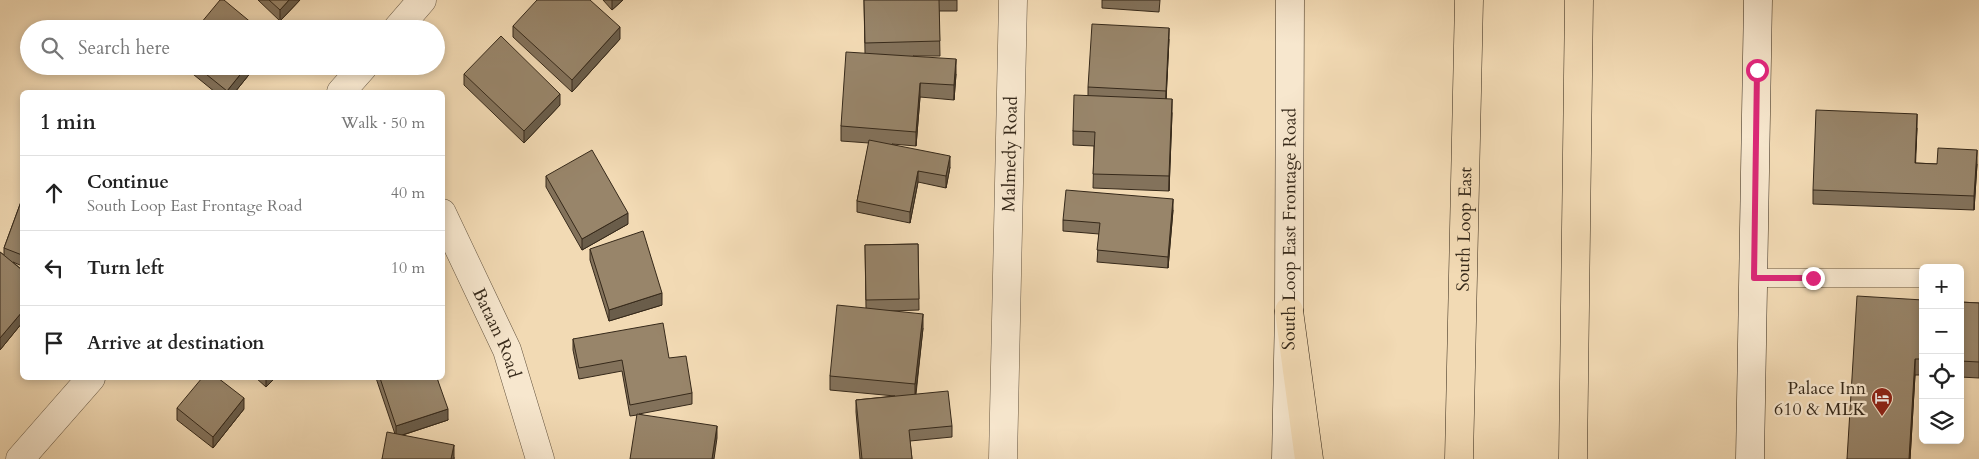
<!DOCTYPE html>
<html lang="en">
<head>
<meta charset="utf-8">
<style>
  :root { --surface:#fff; --page:#f2f2f2; --text:#222; --muted:#767676; --line:#e0e0e0 }
  body { margin:0; font-family:Cardo,serif; background:var(--page); color:var(--text) }
  .controls { position:absolute; right:15px; bottom:15px; display:grid; overflow:hidden; border-radius:8px; box-shadow:0 2px 8px #0003 }
  .controls button { width:45px; height:45px; display:grid; place-items:center; padding:0; border:0; border-bottom:1px solid var(--line); background:var(--surface); color:var(--text); font:25px sans-serif }
  .stop { position:absolute; width:15px; height:15px; margin:-11px; border:4px solid #db2777; border-radius:50%; background:#fff }
  .stop.end { background:#db2777; border-color:#fff; box-shadow:0 1px 5px #0008 }
  .list { margin:0; padding:0; list-style:none }
  h2 { display:flex; justify-content:space-between; align-items:center; height:65px; margin:0; padding:0 20px; font-size:21px }
  h2 small { font-size:16px; font-weight:400; color:var(--muted) }
  .list li { display:grid; grid-template-columns:32px 1fr auto; gap:15px; align-items:center; box-sizing:border-box; height:75px; padding:0 20px; border-top:1px solid var(--line) }
  .list b { display:block; font-size:19px; white-space:nowrap }
  .list p { margin:0; font-size:16px; white-space:nowrap; color:var(--muted) }
  .list em { font-size:16px; font-style:normal; color:var(--muted) }
  .icon { flex:none; width:28px; height:28px; fill:none; stroke:currentColor; stroke-width:2; stroke-linecap:round; stroke-linejoin:round }
  .map { position:relative; flex:none; width:1979px; height:459px; overflow:hidden }
  .search { position:absolute; background:var(--surface); box-shadow:0 2px 8px #0003; left:20px; top:20px; width:425px; height:55px; display:flex; align-items:center; gap:12px; box-sizing:border-box; padding:0 18px; border-radius:28px; color:var(--muted); font-size:19px }
  .panel { position:absolute; background:var(--surface); box-shadow:0 2px 8px #0003; left:20px; top:90px; width:425px; height:290px; border-radius:8px }
  .map>svg:first-child { display:block }
</style>
</head>
<body>
<div class="map">
<svg width="1979" height="459" viewBox="0 0 1979 459">
  <rect width="100%" height="100%" fill="#f2dab4"/>
  <filter id="stains"><feTurbulence type="fractalNoise" baseFrequency=".004" numOctaves="4"/><feColorMatrix values="0 0 0 0 .2 0 0 0 0 .09 0 0 0 0 .02 0 0 0 .5 -.17"/></filter>
  <radialGradient id="worn" r=".72"><stop offset=".6" stop-color="#630" stop-opacity="0"/><stop offset="1" stop-color="#630" stop-opacity=".3"/></radialGradient>
  <g fill="none" stroke-linecap="round" stroke-linejoin="round">
    <g stroke="#655540" stroke-width="19">
      <polyline id="service" points="1754,278 1923,278"/>
    </g>
    <g stroke="#655540" stroke-width="29">
      <g id="minor">
        <polyline points="397,29 422,0"/>
        <polyline points="341,92 364,66"/>
        <path id="s1" d="M442,213L507,350L540,459"/>
        <polyline points="20,459 91,378"/>
        <path id="s2" d="M1003,459L1013,0"/>
      </g>
    </g>
    <g stroke="#36291a" stroke-width="29">
      <g id="secondary">
        <path id="s3" d="M1286,459L1289,311L1290,0"/>
        <polyline points="1750,459 1758,0"/>
      </g>
    </g>
    <g stroke="#36291a" stroke-width="29">
      <g id="motorway">
        <polyline points="1289,311 1309,459"/>
        <path id="s4" d="M1459,459L1469,0"/>
        <polyline points="1573,459 1579,0"/>
      </g>
    </g>
    <use href="#service" stroke="#f7e7ce" stroke-width="18"/>
    <use href="#minor" stroke="#f7e7ce" stroke-width="28"/>
    <use href="#secondary" stroke="#f7e7ce" stroke-width="28"/>
    <use href="#motorway" stroke="#f2dab4" stroke-width="28"/>
  </g>
  <g fill="#83725b" stroke="#36291a">
    <polygon points="258,0 300,0 280,21"/>
    <polygon points="603,0 623,0 612,10"/>
    <polygon points="864,0 957,0 957,11 939,11 940,56 913,56 956,74 954,100 920,97 916,146 892,144 950,167 946,188 918,182 910,223 857,212 857,201 869,143 841,141 841,126 865,53"/>
    <polygon points="1102,0 1160,0 1159,12 1102,8"/>
    <polygon points="513,26 620,39 572,92 513,37"/>
    <polygon points="1169,39 1166,98 1172,113 1169,191 1093,188 1094,146 1073,145 1073,131 1088,96 1088,87"/>
    <polygon points="183,66 256,66 235,92 215,92"/>
    <polygon points="464,74 560,105 524,143 464,85"/>
    <polygon points="1917,128 1915,163 1937,164 1977,164 1974,210 1813,204 1813,190"/>
    <polygon points="546,176 628,224 582,250 546,187"/>
    <polygon points="22,199 22,266 13,262 22,270 22,323 0,350 0,252 4,255 4,248"/>
    <polygon points="1173,210 1168,268 1097,262 1099,234 1063,231 1063,220"/>
    <polygon points="918,244 919,310 891,311 923,328 916,394 952,426 952,437 910,441 912,459 860,459 856,412 856,400 895,396 830,390 830,376 866,308 865,245"/>
    <polygon points="590,249 662,305 609,321 590,260"/>
    <polygon points="1923,300 1923,375 1915,375 1910,459 1847,459"/>
    <polygon points="1960,302 1979,303 1979,378 1960,377"/>
    <polygon points="573,339 669,358 692,393 692,404 639,414 717,438 637,415 630,416 622,371 579,379 573,350"/>
    <polygon points="256,378 275,378 266,387"/>
    <polygon points="376,378 437,378 448,420 403,435 454,457 454,459 382,459 395,434"/>
    <polygon points="177,408 244,409 213,448 177,420"/>
  </g>
  <g fill="#6a5d4a" stroke="#36291a">
    <polygon points="289,0 300,0 280,21 280,10"/>
    <polygon points="612,0 623,0 612,10"/>
    <polygon points="620,27 620,39 572,92 572,80"/>
    <polygon points="1169,28 1169,39 1166,102 1166,91"/>
    <polygon points="956,59 956,74 954,100 954,85"/>
    <polygon points="247,66 256,66 235,92 227,92 227,91"/>
    <polygon points="920,83 920,97 916,146 916,132"/>
    <polygon points="560,94 560,105 524,143 524,131"/>
    <polygon points="1172,99 1172,113 1169,191 1169,176"/>
    <polygon points="1917,114 1917,128 1915,178 1915,163"/>
    <polygon points="1977,150 1977,164 1974,210 1974,196"/>
    <polygon points="950,156 950,167 946,188 946,176"/>
    <polygon points="918,171 918,182 910,223 910,212"/>
    <polygon points="1173,199 1173,210 1168,268 1168,257"/>
    <polygon points="628,213 628,224 582,250 582,239"/>
    <polygon points="662,293 662,305 609,321 609,310"/>
    <polygon points="22,312 22,323 0,350 0,338"/>
    <polygon points="923,314 923,328 915,398 915,384"/>
    <polygon points="1915,359 1915,375 1910,459 1909,459"/>
    <polygon points="266,378 275,378 266,387"/>
    <polygon points="244,398 244,409 213,448 213,437"/>
    <polygon points="448,409 448,420 396,437 396,426"/>
    <polygon points="717,426 717,438 714,459 712,459"/>
    <polygon points="454,445 454,459 451,459"/>
  </g>
  <g fill="#98856a" stroke="#36291a">
    <polygon points="220,0 224,0 259,29 196,29"/>
    <polygon points="269,0 289,0 280,10"/>
    <polygon points="537,0 590,0 620,27 572,80 513,26"/>
    <polygon points="864,0 939,0 940,41 865,43"/>
    <polygon points="1092,24 1169,28 1166,91 1088,87"/>
    <polygon points="501,36 560,94 524,131 464,74"/>
    <polygon points="846,52 956,59 954,85 920,83 916,132 841,126"/>
    <polygon points="196,66 247,66 227,91"/>
    <polygon points="1074,95 1172,99 1169,176 1093,174 1095,132 1073,131"/>
    <polygon points="1816,110 1917,114 1915,163 1937,164 1938,148 1977,150 1974,196 1813,190"/>
    <polygon points="869,140 950,156 946,176 918,171 910,212 857,201"/>
    <polygon points="592,150 628,213 582,239 546,176"/>
    <polygon points="1066,190 1173,199 1168,257 1097,250 1100,223 1063,220"/>
    <polygon points="22,199 22,255 4,248"/>
    <polygon points="643,231 662,293 609,310 590,249"/>
    <polygon points="918,244 919,299 866,300 865,245"/>
    <polygon points="0,252 22,270 22,312 0,338"/>
    <polygon points="1857,296 1923,300 1923,359 1915,359 1909,459 1847,459"/>
    <polygon points="1960,302 1979,303 1979,362 1960,361"/>
    <polygon points="837,305 923,314 915,384 830,376"/>
    <polygon points="663,323 669,358 686,356 692,393 630,405 622,360 579,368 573,339"/>
    <polygon points="202,378 218,378 244,398 213,437 177,408"/>
    <polygon points="380,378 437,378 448,409 396,426"/>
    <polygon points="948,391 952,426 909,430 912,459 862,459 856,400"/>
    <polygon points="637,414 717,426 712,459 630,459"/>
    <polygon points="387,432 454,445 451,459 382,459"/>
  </g>
  <g fill="none" stroke-linecap="round" stroke-linejoin="round">
    <polyline stroke="#db2777" stroke-width="6" points="1757,70 1754,278 1813,278"/>
  </g>
  <defs>
    <g id="hotel-pin" transform="scale(1.125)"><path d="M0 17L-7.5 6A9.5 9.5 0 1 1 7.5 6Z" fill="#8f2418" stroke="#f7e7ce"/><path d="M-6-4.5h1.5V1H6V5H4.5V3h-9V5H-6ZM-4 0a1.8 1.8 0 1 1 3.6 0ZM.5 0V-2.5h3Q6-2.5 6 0Z" fill="#fff"/></g>
  </defs>
  <g fill-rule="evenodd">
    <use href="#hotel-pin" x="1882" y="398"/>
  </g>
  <g text-anchor="middle" dominant-baseline="central" stroke-width="4.5" stroke-linejoin="round" paint-order="stroke">
    <g font-size="18" fill="#36291a" stroke="#f7e7ce">
      <text stroke="none"><textPath href="#s2" startOffset="305">Malmedy Road</textPath></text>
      <text stroke="none"><textPath href="#s3" startOffset="230">South Loop East Frontage Road</textPath></text>
      <text stroke="none"><textPath href="#s4" startOffset="230">South Loop East</textPath></text>
      <text stroke="none"><textPath href="#s1" startOffset="132">Bataan Road</textPath></text>
    </g>
    <g font-size="18" fill="#36291a" stroke="#f7e7ce" text-anchor="end">
      <text x="1866" y="388">Palace Inn<tspan x="1866" dy="21">610 &amp; MLK</tspan></text>
    </g>
  </g>
  <rect width="100%" height="100%" filter="url(#stains)"/>
  <rect width="100%" height="100%" fill="url(#worn)"/>
</svg>
<div class="controls">
<button>+</button>
<button>−</button>
<button><svg class="icon" aria-label="locate" viewBox="0 0 24 24"><circle cx="12" cy="12" r="6"/><path d="M12 2v4M12 18v4M2 12h4M18 12h4"/></svg></button>
<button><svg class="icon" aria-label="layers" viewBox="0 0 24 24"><path d="M12 4l9 5-9 5-9-5zM3 14l9 5 9-5"/></svg></button>
</div>
<div class="stop" style="left:1757px;top:70px"></div>
<div class="stop end" style="left:1813px;top:278px"></div>
<div class="search"><svg class="icon" aria-label="search" viewBox="0 0 24 24"><circle cx="10" cy="10" r="6"/><path d="M15 15l6 6"/></svg>Search here</div>
<section class="panel">
<h2>1 min<small>Walk · 50 m</small></h2>
<ul class="list">
<li><svg class="icon" aria-label="ahead" viewBox="0 0 24 24"><path d="M12 20V5M6 11l6-6 6 6"/></svg><div><b>Continue</b><p>South Loop East Frontage Road</p></div><em>40 m</em></li>
<li><svg class="icon" aria-label="left" viewBox="0 0 24 24"><path d="M17 20v-9H6M10 6l-5 5 5 5"/></svg><div><b>Turn left</b></div><em>10 m</em></li>
<li><svg class="icon" aria-label="arrive" viewBox="0 0 24 24"><path d="M6 21V4h12l-3 4 3 4H6"/></svg><div><b>Arrive at destination</b></div></li>
</ul>
</section>
</div>
</body>
</html>
